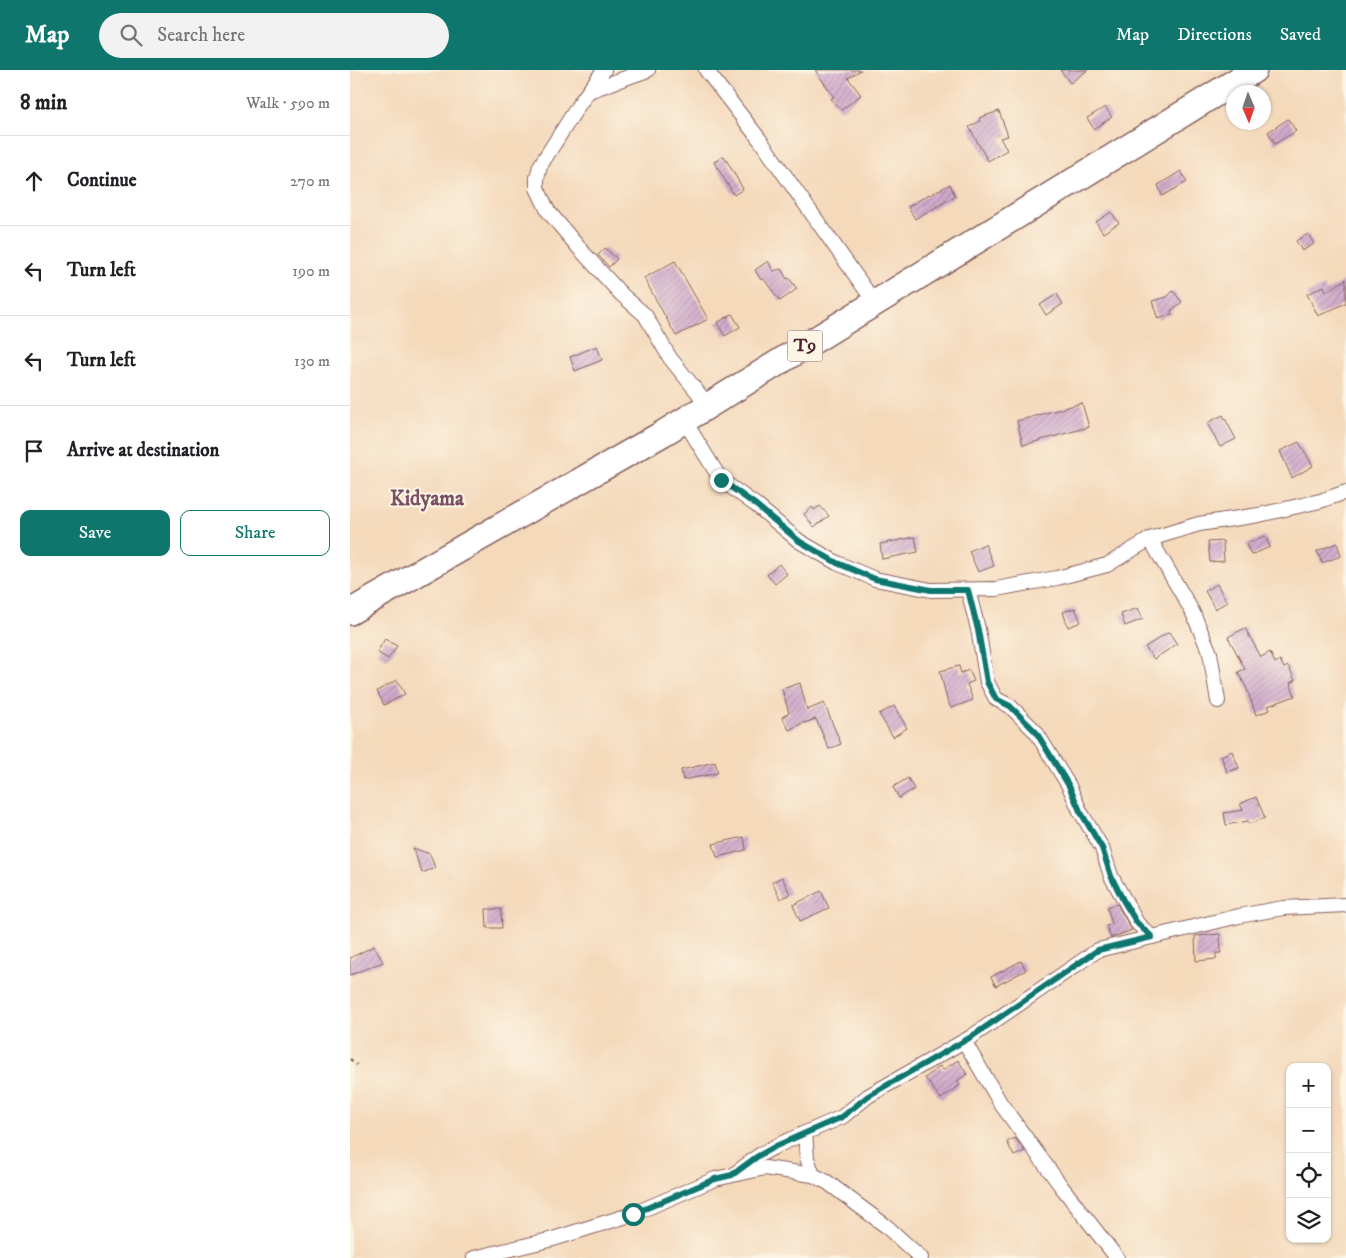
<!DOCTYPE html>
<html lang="en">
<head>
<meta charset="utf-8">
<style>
  :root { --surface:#fff; --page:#f2f2f2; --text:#202124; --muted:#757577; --line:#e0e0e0; --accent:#0f766e }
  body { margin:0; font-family:"IM FELL DW Pica",serif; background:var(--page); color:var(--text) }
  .controls { position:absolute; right:15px; bottom:15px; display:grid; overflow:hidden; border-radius:10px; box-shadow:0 1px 4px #0004 }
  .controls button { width:45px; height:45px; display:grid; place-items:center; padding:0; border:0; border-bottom:1px solid var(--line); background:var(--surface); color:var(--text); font:25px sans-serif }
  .compass { position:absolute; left:876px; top:15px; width:45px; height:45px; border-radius:50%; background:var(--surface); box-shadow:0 1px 4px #0004; rotate:178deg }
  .stop { position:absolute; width:15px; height:15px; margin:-11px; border:4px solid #0f766e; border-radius:50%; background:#fff }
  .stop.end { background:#0f766e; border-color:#fff; box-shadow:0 1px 5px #0008 }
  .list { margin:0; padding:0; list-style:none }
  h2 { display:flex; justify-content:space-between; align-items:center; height:65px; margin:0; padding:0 20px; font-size:21px }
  h2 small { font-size:16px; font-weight:400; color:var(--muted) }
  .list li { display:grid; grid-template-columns:32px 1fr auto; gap:15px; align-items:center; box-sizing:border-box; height:90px; padding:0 20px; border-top:1px solid var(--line) }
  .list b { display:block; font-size:19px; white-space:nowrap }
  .list em { font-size:16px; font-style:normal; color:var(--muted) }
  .actions { display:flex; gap:10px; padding:15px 20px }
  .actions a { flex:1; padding:11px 0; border:1px solid var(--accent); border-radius:10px; text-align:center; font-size:18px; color:var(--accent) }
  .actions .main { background:var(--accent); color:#fff }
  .icon { flex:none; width:28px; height:28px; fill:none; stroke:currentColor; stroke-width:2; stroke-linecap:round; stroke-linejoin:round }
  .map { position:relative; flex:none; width:996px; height:1188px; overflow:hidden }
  header { display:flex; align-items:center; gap:30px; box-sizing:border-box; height:70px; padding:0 25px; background:var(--accent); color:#fff }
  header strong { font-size:24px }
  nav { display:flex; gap:28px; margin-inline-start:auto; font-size:18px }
  .search { width:350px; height:45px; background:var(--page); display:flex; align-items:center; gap:12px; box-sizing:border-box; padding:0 18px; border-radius:28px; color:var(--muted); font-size:19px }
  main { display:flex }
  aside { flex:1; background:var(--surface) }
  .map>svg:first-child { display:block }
</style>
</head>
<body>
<header>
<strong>Map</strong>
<div class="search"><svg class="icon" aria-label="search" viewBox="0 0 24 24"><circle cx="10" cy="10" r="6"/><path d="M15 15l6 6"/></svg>Search here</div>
<nav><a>Map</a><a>Directions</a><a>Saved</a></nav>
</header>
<main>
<aside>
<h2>8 min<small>Walk · 590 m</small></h2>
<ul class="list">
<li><svg class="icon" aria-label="ahead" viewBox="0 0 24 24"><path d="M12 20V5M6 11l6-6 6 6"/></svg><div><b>Continue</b></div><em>270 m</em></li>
<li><svg class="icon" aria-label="left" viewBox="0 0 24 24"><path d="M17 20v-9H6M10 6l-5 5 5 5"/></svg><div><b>Turn left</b></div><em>190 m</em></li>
<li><svg class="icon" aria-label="left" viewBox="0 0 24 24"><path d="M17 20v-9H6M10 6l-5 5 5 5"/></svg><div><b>Turn left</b></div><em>130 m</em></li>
<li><svg class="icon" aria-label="arrive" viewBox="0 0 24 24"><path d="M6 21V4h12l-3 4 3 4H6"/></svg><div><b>Arrive at destination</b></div></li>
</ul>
<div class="actions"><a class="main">Save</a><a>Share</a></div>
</aside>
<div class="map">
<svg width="996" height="1188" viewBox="0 0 996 1188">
  <defs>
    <pattern id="building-hatch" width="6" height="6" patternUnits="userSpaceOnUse" patternTransform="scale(1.25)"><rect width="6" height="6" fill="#d1accd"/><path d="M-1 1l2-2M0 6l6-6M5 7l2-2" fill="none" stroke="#ac8ba7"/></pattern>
  </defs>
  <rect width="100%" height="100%" fill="#fcf5e5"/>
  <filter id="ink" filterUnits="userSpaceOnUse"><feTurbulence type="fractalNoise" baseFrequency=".02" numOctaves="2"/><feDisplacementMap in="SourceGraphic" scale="10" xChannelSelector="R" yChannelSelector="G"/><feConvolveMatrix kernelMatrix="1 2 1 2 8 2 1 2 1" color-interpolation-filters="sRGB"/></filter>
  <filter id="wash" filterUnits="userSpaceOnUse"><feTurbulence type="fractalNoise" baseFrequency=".0096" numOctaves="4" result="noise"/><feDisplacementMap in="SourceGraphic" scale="20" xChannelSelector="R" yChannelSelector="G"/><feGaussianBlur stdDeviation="1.12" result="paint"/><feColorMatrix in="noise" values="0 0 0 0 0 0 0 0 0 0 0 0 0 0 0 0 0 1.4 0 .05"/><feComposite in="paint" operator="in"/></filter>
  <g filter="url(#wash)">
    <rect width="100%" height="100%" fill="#f4d9bb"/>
    <g id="blocks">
      <g fill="url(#building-hatch)">
        <polygon points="465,0 511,0 498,8 511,25 491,40 481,29 484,27"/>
        <polygon points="710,0 738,0 720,13"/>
        <polygon points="755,37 762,47 744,59 737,48"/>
        <polygon points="649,41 658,66 650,68 657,80 638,91 619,57 630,51 629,48"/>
        <polygon points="938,49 946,61 925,74 918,62"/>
        <polygon points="374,86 393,119 384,125 364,92"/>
        <polygon points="831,101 837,112 812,126 808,115"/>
        <polygon points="600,114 605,126 565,149 558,137 579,124 580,125"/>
        <polygon points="761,142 769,153 753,163 746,152"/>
        <polygon points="958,164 964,174 952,181 946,171"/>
        <polygon points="255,178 267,189 259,197 248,185"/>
        <polygon points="325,191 358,249 326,266 294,208"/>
        <polygon points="418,191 423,201 431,199 437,209 439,208 447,219 430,231 413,208 411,210 405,200"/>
        <polygon points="996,209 996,233 968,246 957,224 974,216 976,222"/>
        <polygon points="823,221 832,232 821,241 822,244 808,249 802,231 817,227"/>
        <polygon points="707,224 713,234 696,245 690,235"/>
        <polygon points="382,244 390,257 375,266 367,253"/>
        <polygon points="247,276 252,290 225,301 220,287"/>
        <polygon points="732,333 739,357 673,375 667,351"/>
        <polygon points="873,345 886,369 870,377 857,353"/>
        <polygon points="949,372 963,396 942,408 930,381"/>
        <polygon points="470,436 479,446 464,457 454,444 462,437 464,440"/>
        <polygon points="915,466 920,477 901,485 896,474"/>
        <polygon points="565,467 568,482 532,489 530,474"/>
        <polygon points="873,471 874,491 860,492 858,472"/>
        <polygon points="987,473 991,486 972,493 967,481"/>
        <polygon points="635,474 644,496 628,502 619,481"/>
        <polygon points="429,494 437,504 425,514 417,505"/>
        <polygon points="867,514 877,532 865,539 855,521"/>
        <polygon points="725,538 731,552 718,557 713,542"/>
        <polygon points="788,538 793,549 775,556 771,544"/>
        <polygon points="895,558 911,587 920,582 925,593 930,590 934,598 938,596 945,610 940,613 945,626 918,636 920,640 906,645 897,619 888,602 895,599 878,567"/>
        <polygon points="819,562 827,574 804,589 795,577"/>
        <polygon points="35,569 47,576 38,589 27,582"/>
        <polygon points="609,596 611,603 619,600 624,611 617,614 623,630 601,638 597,630 590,601"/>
        <polygon points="47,610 55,624 34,635 27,621"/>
        <polygon points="450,613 457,640 474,633 491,674 479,679 466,649 454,653 454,652 439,660 432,647 439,643 432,619"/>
        <polygon points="544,636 557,658 543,667 529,644"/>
        <polygon points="882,681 889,698 877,702 871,686"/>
        <polygon points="365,692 368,703 333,710 331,700"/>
        <polygon points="558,708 564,719 549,728 543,717"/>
        <polygon points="906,727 915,748 899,754 898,751 876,755 874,743 893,740 890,734"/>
        <polygon points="394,767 396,780 367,787 363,774"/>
        <polygon points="63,778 80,784 85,798 72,803"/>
        <polygon points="432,807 440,824 430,829 422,812"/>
        <polygon points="471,821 479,838 450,851 443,835"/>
        <polygon points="767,834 782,860 761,868 756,856 762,854 757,837"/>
        <polygon points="136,839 151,839 152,858 137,858"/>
        <polygon points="870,864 871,883 866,883 866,889 846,891 845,866"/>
        <polygon points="24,876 33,892 0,905 0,888"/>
        <polygon points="671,891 676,900 646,916 641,907"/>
        <polygon points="608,990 617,1004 607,1011 610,1015 591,1029 575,1008 590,996 593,1000"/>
        <polygon points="665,1068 675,1081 664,1086 657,1072"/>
      </g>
    </g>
  </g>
  <g filter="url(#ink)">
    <use href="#blocks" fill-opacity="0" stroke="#86605d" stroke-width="1"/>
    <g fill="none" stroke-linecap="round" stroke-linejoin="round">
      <g stroke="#86605d" stroke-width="16">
        <g id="street">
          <polyline points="254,0 230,33 190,96 187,108 187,118 198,141 229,178 271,224 295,245 320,288 358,335"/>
          <polyline points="356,0 410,70 525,233"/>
          <polyline points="239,21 298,0"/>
          <polyline points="334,350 371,410 406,435 449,471 487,493 525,509 581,520 646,519 707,508 757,495 800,469 849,454 909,445 970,431 996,422"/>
          <polyline points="800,469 842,541 860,583 868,631"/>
          <polyline points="618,520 628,559 637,612 646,629 660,636 686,662 719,716 730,741 752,778 761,806 775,831 787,853 802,867"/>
          <polyline points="614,971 651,1034 711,1116 767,1188"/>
          <polyline points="387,1102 408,1086 426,1076 455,1063"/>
          <polyline points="463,1105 457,1088 455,1063 492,1047 518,1026 621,967 748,880 889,846 933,838 996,835"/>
          <polyline points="124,1188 203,1169 283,1144 365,1109 415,1098 463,1105 477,1112 536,1156 571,1188"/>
        </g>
      </g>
      <g stroke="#86605d" stroke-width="28">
        <polyline id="highway" points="0,542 312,364 904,0"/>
      </g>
      <polyline stroke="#86605d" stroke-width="2.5" stroke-dasharray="4 4" stroke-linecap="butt" points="0,989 7,995"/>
      <use href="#street" stroke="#fff" stroke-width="14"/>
      <use href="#highway" stroke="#fff" stroke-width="25"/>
    </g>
  </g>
  <g fill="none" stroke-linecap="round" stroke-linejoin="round" filter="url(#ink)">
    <polyline stroke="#0f766e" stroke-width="6" points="283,1144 365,1109 382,1105 408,1086 426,1076 492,1047 518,1026 621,967 748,880 802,867 787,853 774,832 761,806 752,778 730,741 719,716 686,662 660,636 646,629 637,612 628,560 618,520 581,520 525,509 487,493 449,471 406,435 371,410"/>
  </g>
  <g text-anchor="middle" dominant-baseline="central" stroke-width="4" stroke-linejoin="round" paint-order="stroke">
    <rect fill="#fcf5e5" stroke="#7f5f63" stroke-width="1" x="437.5" y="260.5" width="35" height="31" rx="4"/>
    <g font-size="18" font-weight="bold" fill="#4a1f2b">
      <text x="455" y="276">T9</text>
    </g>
    <g font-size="21" font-weight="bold" fill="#795064" stroke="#fcf5e5">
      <text x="77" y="429">Kidyama</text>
    </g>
  </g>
</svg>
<div class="controls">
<button>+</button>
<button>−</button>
<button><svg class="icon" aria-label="locate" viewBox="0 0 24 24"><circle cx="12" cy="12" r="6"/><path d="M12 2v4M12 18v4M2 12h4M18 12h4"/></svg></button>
<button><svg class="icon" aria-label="layers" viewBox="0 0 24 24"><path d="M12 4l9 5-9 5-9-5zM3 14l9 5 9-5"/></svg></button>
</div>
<svg class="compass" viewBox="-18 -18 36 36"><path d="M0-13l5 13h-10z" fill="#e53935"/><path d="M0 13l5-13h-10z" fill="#757577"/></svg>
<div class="stop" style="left:283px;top:1144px"></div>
<div class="stop end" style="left:371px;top:410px"></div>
</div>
</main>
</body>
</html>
